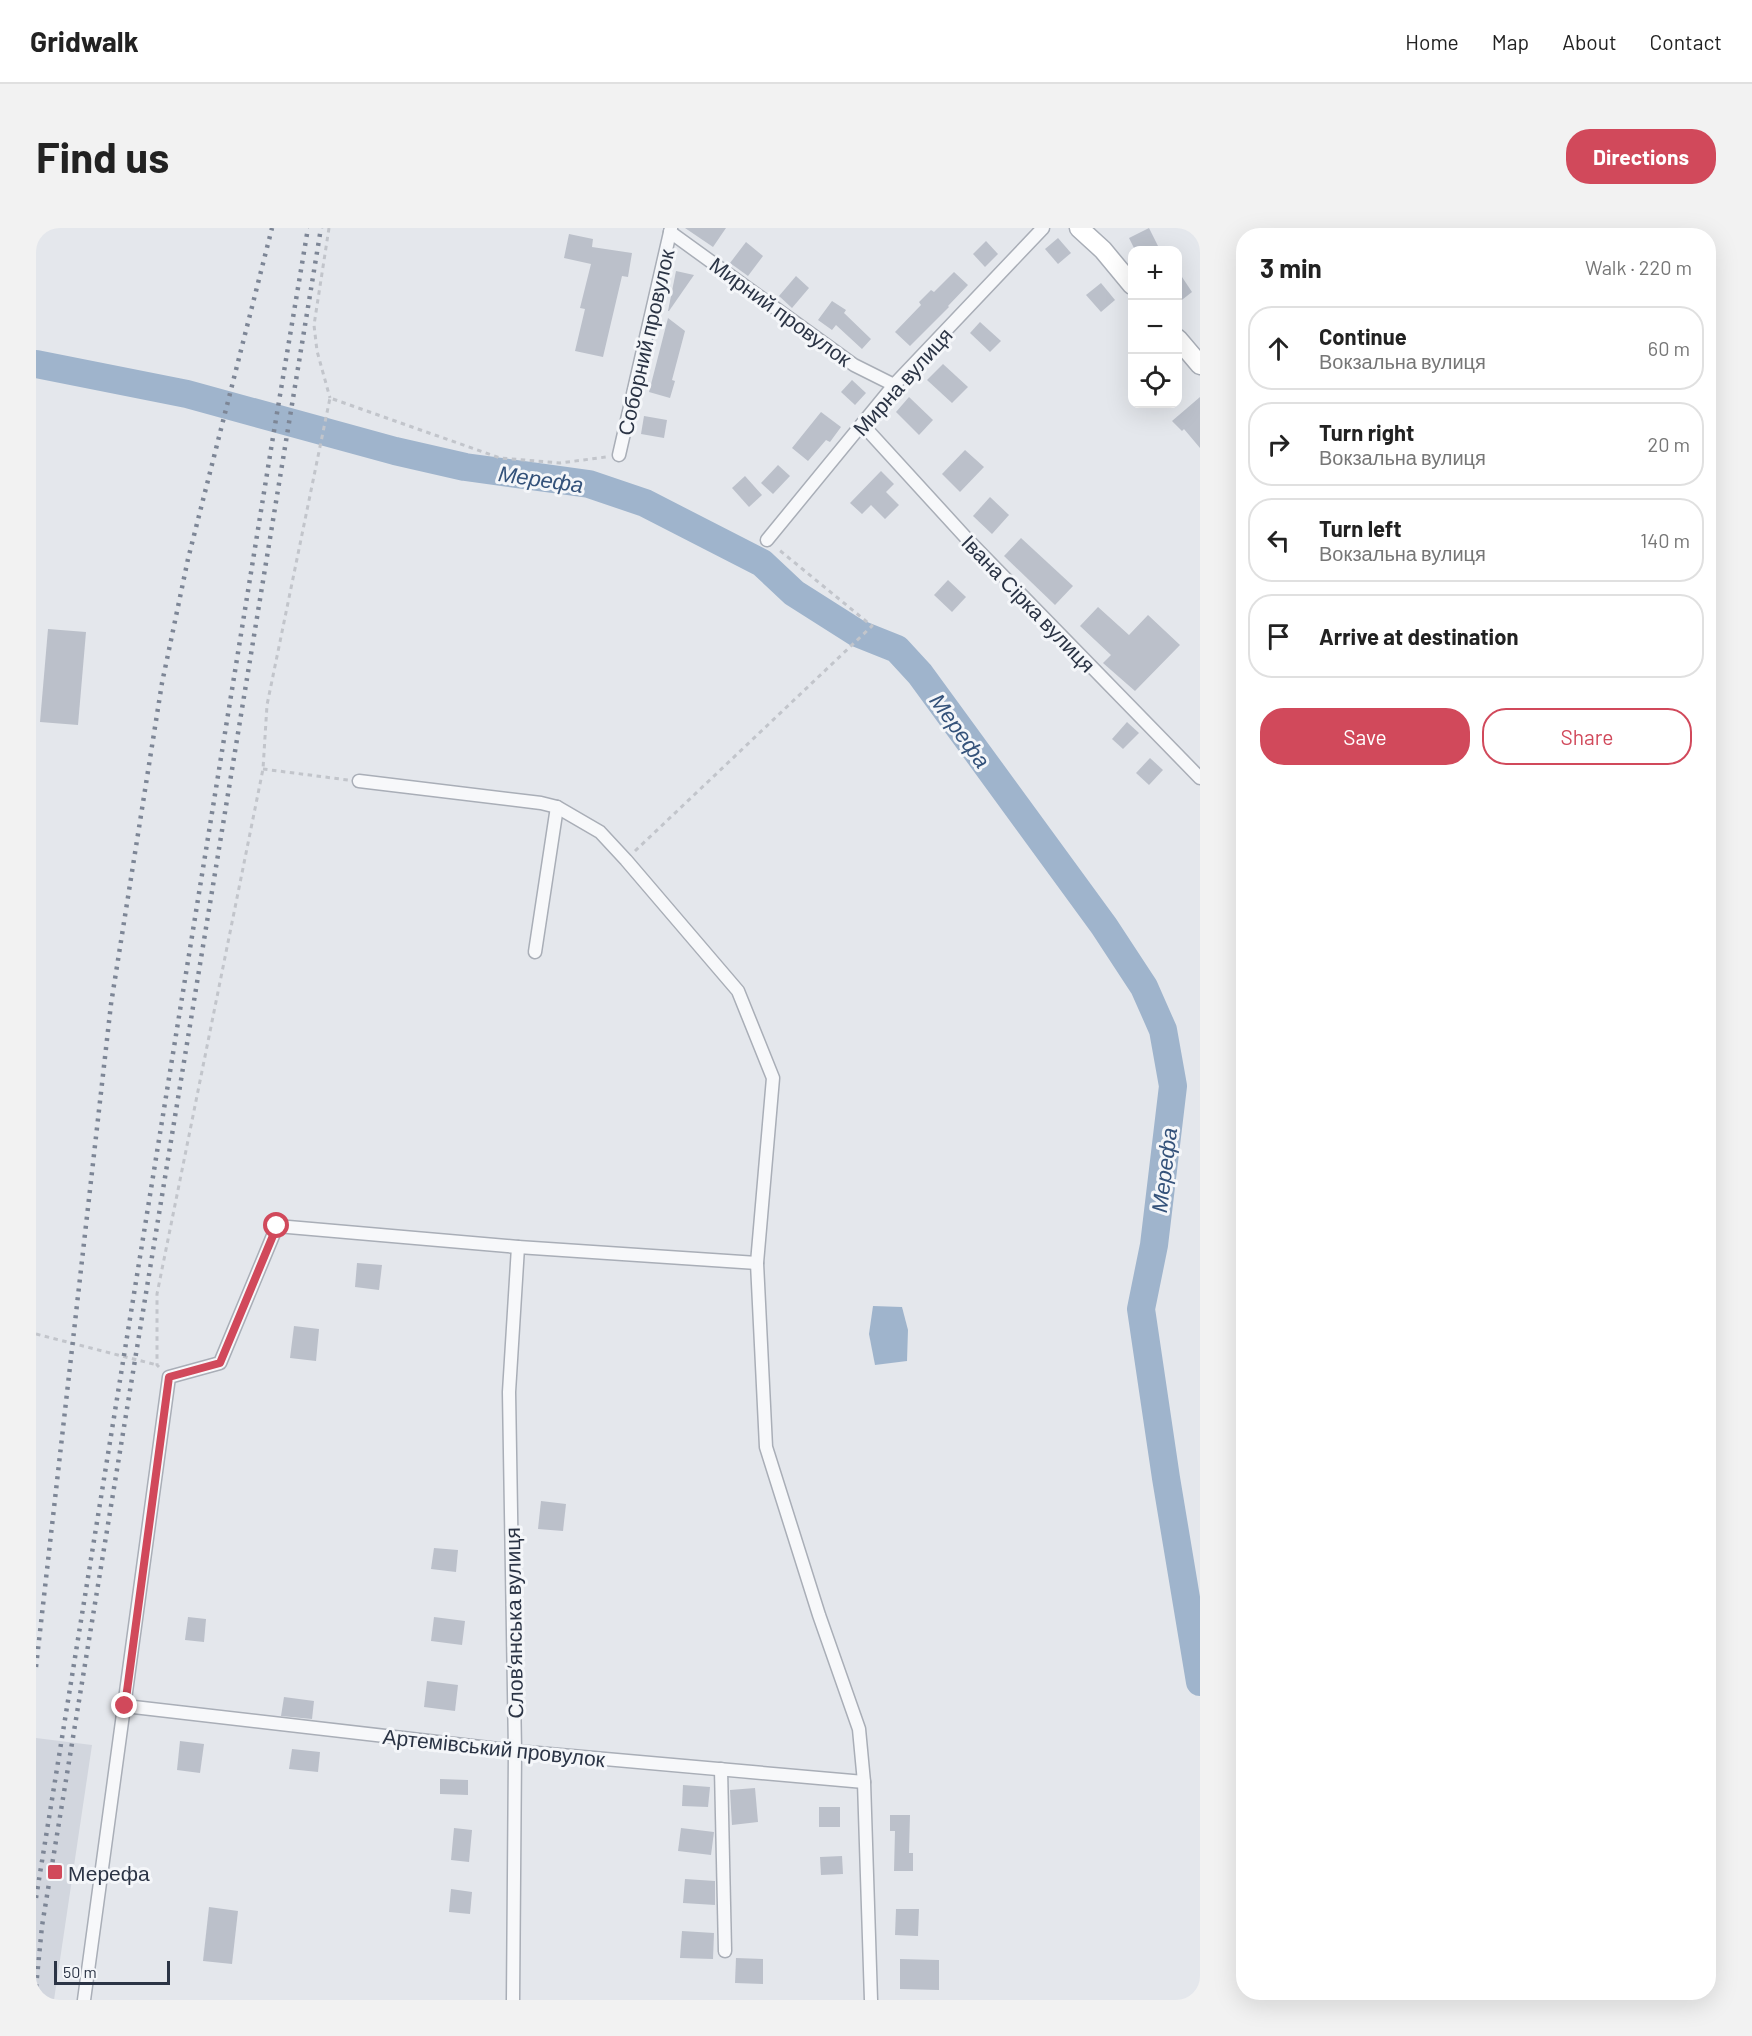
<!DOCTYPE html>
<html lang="en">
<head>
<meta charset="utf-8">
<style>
  :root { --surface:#fff; --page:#f2f2f2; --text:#222; --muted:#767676; --line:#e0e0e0; --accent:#d1495b }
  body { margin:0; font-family:Barlow,sans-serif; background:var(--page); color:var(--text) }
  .controls { position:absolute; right:18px; top:18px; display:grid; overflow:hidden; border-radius:12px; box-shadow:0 6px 24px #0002 }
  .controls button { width:54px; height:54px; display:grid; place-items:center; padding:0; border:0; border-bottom:2px solid var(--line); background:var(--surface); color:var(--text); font:30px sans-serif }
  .scale { position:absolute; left:18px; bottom:15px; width:116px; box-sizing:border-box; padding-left:6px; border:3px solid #2b3445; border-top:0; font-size:16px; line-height:21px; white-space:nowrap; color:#2b3445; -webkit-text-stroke:4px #f4f6f9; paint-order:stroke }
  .stop { position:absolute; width:18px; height:18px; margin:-14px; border:4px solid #d1495b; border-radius:50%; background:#fff }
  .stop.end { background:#d1495b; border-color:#fff; box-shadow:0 2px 6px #0008 }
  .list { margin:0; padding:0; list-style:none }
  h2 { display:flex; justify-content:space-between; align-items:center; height:78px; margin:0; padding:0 24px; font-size:26px }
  h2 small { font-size:20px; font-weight:400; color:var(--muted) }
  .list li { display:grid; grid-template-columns:39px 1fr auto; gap:18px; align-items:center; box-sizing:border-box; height:84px; margin:0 12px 12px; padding:0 12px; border:2px solid var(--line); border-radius:24px }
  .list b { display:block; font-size:22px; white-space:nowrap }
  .list p { margin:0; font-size:20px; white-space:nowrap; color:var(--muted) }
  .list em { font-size:20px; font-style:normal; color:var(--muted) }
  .actions { display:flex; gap:12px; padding:18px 24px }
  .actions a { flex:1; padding:14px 0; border:2px solid var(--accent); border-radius:24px; text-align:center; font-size:21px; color:var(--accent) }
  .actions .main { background:var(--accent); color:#fff }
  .icon { flex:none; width:33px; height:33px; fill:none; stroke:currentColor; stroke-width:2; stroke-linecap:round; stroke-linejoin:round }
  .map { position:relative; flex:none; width:1164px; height:1772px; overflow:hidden; border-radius:24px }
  header { display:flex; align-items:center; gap:36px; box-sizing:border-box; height:84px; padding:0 30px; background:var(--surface); border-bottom:2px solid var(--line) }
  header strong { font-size:28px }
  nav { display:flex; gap:33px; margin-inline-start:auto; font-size:21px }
  .intro { display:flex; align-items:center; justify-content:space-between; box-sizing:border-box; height:144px; padding:0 36px }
  h1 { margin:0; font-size:42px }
  .button { padding:15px 27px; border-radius:24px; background:var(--accent); color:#fff; font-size:21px; font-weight:700 }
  main { display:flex; gap:36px; padding:0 36px }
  aside { flex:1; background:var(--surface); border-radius:24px; box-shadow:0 6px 24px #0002 }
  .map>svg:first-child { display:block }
</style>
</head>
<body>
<header>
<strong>Gridwalk</strong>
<nav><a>Home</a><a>Map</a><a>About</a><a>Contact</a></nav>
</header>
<div class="intro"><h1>Find us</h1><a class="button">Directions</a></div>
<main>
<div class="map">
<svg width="1164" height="1772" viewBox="0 0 1164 1772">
  <rect width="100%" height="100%" fill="#e4e7ec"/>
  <polygon fill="#d2d6de" points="0,1510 56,1517 18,1772 0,1772"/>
  <polygon fill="#9fb4cc" points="837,1078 866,1079 872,1102 871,1133 839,1137 833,1106"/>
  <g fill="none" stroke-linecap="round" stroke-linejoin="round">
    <polyline stroke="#9fb4cc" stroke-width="28" points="0,136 151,166 359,223 429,239 553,256 609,275 726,335 758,365 821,405 861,421 884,446 1068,698 1108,759 1127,802 1137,858 1118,1017 1105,1081 1130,1250 1164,1454"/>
  </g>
  <g fill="#bbc0ca">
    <polygon points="649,0 690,0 677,19"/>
    <polygon points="1113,0 1124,22 1099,22 1093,10"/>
    <polygon points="533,6 557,11 556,19 596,25 592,49 586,48 567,129 539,123 549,81 544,80 555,36 528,30"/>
    <polygon points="1022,10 1035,25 1022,36 1009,21"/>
    <polygon points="950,13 962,26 949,39 937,26"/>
    <polygon points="710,14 727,28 712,48 694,35"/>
    <polygon points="640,43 658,47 633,83 632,83"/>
    <polygon points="1142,43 1156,64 1142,75"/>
    <polygon points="918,44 932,57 912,78 913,79 874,118 859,104 885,77 883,74 895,62 898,64"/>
    <polygon points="760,48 773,60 756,80 743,68"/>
    <polygon points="1065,55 1079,72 1065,84 1050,67"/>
    <polygon points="796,73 810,82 808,85 835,111 826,121 800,97 796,102 782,92"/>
    <polygon points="632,90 649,103 636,152 639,153 634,170 613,164"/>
    <polygon points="944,94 965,113 954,124 934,105"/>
    <polygon points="907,136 932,159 916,175 891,152"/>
    <polygon points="816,152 830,165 819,177 805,164"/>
    <polygon points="873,169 897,192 883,207 860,184"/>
    <polygon points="1164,169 1164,220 1148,201 1146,203 1136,193"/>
    <polygon points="785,184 805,199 794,214 790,212 772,233 756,220"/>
    <polygon points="608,188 631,192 628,210 605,206"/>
    <polygon points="929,222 948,239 924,264 906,246"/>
    <polygon points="742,237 754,248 737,266 725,255"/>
    <polygon points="845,243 858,256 850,264 863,277 849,291 835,277 826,286 814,275"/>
    <polygon points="709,248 726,267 713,279 696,260"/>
    <polygon points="954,269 973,287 956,306 937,288"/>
    <polygon points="985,310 1037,358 1019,377 968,328"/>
    <polygon points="912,352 930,369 916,384 898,367"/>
    <polygon points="1062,379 1093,407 1112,387 1144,417 1099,463 1067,435 1075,427 1044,398"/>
    <polygon points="12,401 50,404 42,497 4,494"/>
    <polygon points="1091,494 1103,505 1087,521 1076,511"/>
    <polygon points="1114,530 1127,542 1113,557 1100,545"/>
    <polygon points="321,1035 346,1037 343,1062 319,1059"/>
    <polygon points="258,1098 283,1101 280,1133 254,1130"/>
    <polygon points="505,1273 530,1276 527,1303 502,1301"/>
    <polygon points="398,1320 422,1322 420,1344 395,1341"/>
    <polygon points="152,1389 170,1391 168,1414 149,1412"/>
    <polygon points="398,1389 429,1393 426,1417 395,1413"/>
    <polygon points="391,1453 422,1457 419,1483 388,1479"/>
    <polygon points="248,1469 278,1473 276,1491 245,1488"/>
    <polygon points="144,1513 168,1516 164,1545 141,1542"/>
    <polygon points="256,1521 284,1524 282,1544 253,1541"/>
    <polygon points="404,1551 432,1552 432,1567 404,1566"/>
    <polygon points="647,1557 674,1559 672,1579 646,1578"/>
    <polygon points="719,1560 722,1594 696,1597 694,1562"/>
    <rect x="783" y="1579" width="21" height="20"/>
    <polygon points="854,1587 874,1587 873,1625 877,1625 877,1643 858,1643 859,1603 854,1603"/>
    <polygon points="418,1600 436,1602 433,1634 415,1632"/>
    <polygon points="645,1600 678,1604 675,1627 642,1623"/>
    <polygon points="806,1628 807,1646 785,1647 784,1629"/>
    <polygon points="649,1651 679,1653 679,1677 647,1675"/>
    <polygon points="415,1661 436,1664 434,1686 413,1684"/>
    <polygon points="173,1679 202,1683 196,1736 167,1733"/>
    <polygon points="860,1681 883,1681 882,1708 859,1707"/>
    <polygon points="646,1703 678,1705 677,1731 644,1730"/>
    <polygon points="700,1730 727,1731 727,1756 699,1755"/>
    <polygon points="864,1731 903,1732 903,1762 864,1761"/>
  </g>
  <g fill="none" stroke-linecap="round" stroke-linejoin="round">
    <g stroke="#a9aeb7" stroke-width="15">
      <g id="street">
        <polyline points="634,4 818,137 858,157"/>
        <polyline points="826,196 932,312 1164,550"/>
        <polyline points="583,227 635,0"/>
        <polyline points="731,312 858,157 1007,0"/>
        <polyline points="323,553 505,575 521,579 564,604 590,632 702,763 737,850 721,1035 730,1219 783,1387 823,1501 828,1554 835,1772"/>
        <polyline points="499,724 521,579"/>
        <polyline points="89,1478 479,1523 828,1554"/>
        <polyline points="685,1541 689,1723"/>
        <polyline points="48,1772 133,1149 184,1135 241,998 482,1019 721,1035"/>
        <polyline points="477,1772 479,1523 473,1164 482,1019"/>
      </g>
    </g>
    <g stroke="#a9aeb7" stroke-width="21">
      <g id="secondary">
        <polyline points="1043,0 1067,22 1096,57"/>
        <polyline points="1142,111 1164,137"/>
      </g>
    </g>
    <g stroke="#c2c5cb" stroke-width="3" stroke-dasharray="4.5 4.5" stroke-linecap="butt">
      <polyline points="293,0 278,97 281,123 294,170"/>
      <polyline points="227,541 312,552"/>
      <polyline points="599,623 836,398 742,321"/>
      <polyline points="0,1106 121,1137"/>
      <polyline points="123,1139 121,1137 121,1066 227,541 231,477 294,170 464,230 524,235 570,229"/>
    </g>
    <use href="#street" stroke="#f7f8fa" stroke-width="12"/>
    <use href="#secondary" stroke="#fff" stroke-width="18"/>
    <g stroke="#7d8696" stroke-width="4.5" stroke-dasharray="3 6" stroke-linecap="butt">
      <polyline points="0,1439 75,776 126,455 152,331 236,0"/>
      <polyline points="0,1670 236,215 272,0"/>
      <polyline points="0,1759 6,1698 285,0"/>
    </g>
  </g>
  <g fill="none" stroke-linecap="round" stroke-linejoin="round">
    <polyline stroke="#d1495b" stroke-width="8" points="89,1478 133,1149 184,1135 241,998"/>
  </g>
  <rect fill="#d1495b" stroke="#f4f6f9" stroke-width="2" x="11" y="1636" width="16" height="16" rx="3"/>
  <g text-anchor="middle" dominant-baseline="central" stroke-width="6" stroke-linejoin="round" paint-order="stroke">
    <g font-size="21" fill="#2b3445" stroke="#f4f6f9">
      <text transform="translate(745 83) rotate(36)">Мирний провулок</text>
      <text transform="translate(609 114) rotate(-77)">Соборний провулок</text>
      <text transform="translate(866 153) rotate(-48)">Мирна вулиця</text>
      <text transform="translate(993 375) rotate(46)">Івана Сірка вулиця</text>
      <text transform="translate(477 1395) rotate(-91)">Слов’янська вулиця</text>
      <text transform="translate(458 1519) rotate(6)">Артемівський провулок</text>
    </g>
    <g font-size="21" fill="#2b3445" stroke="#f4f6f9" text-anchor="start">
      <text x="32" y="1644">Мерефа</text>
    </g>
    <g font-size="22" font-style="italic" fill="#34527a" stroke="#f4f6f9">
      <text transform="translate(505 250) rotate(8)">Мерефа</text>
      <text transform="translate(925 502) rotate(54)">Мерефа</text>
      <text transform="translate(1127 942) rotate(-83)">Мерефа</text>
    </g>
  </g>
</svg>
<div class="controls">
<button>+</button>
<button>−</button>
<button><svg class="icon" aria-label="locate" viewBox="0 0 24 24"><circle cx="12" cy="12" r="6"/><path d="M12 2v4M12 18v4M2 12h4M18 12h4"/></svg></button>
</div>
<div class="scale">50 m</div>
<div class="stop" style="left:241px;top:998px"></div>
<div class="stop end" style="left:89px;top:1478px"></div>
</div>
<aside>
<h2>3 min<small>Walk · 220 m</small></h2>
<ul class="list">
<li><svg class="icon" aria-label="ahead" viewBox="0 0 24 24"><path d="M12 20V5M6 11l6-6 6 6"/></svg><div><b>Continue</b><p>Вокзальна вулиця</p></div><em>60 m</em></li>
<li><svg class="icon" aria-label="right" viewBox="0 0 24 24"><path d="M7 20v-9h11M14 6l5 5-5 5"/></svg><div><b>Turn right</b><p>Вокзальна вулиця</p></div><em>20 m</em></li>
<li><svg class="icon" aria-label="left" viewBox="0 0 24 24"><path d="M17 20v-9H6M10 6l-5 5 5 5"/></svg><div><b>Turn left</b><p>Вокзальна вулиця</p></div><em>140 m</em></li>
<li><svg class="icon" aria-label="arrive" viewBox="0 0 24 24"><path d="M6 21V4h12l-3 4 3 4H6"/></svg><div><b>Arrive at destination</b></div></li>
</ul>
<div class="actions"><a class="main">Save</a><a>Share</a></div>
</aside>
</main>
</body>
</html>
